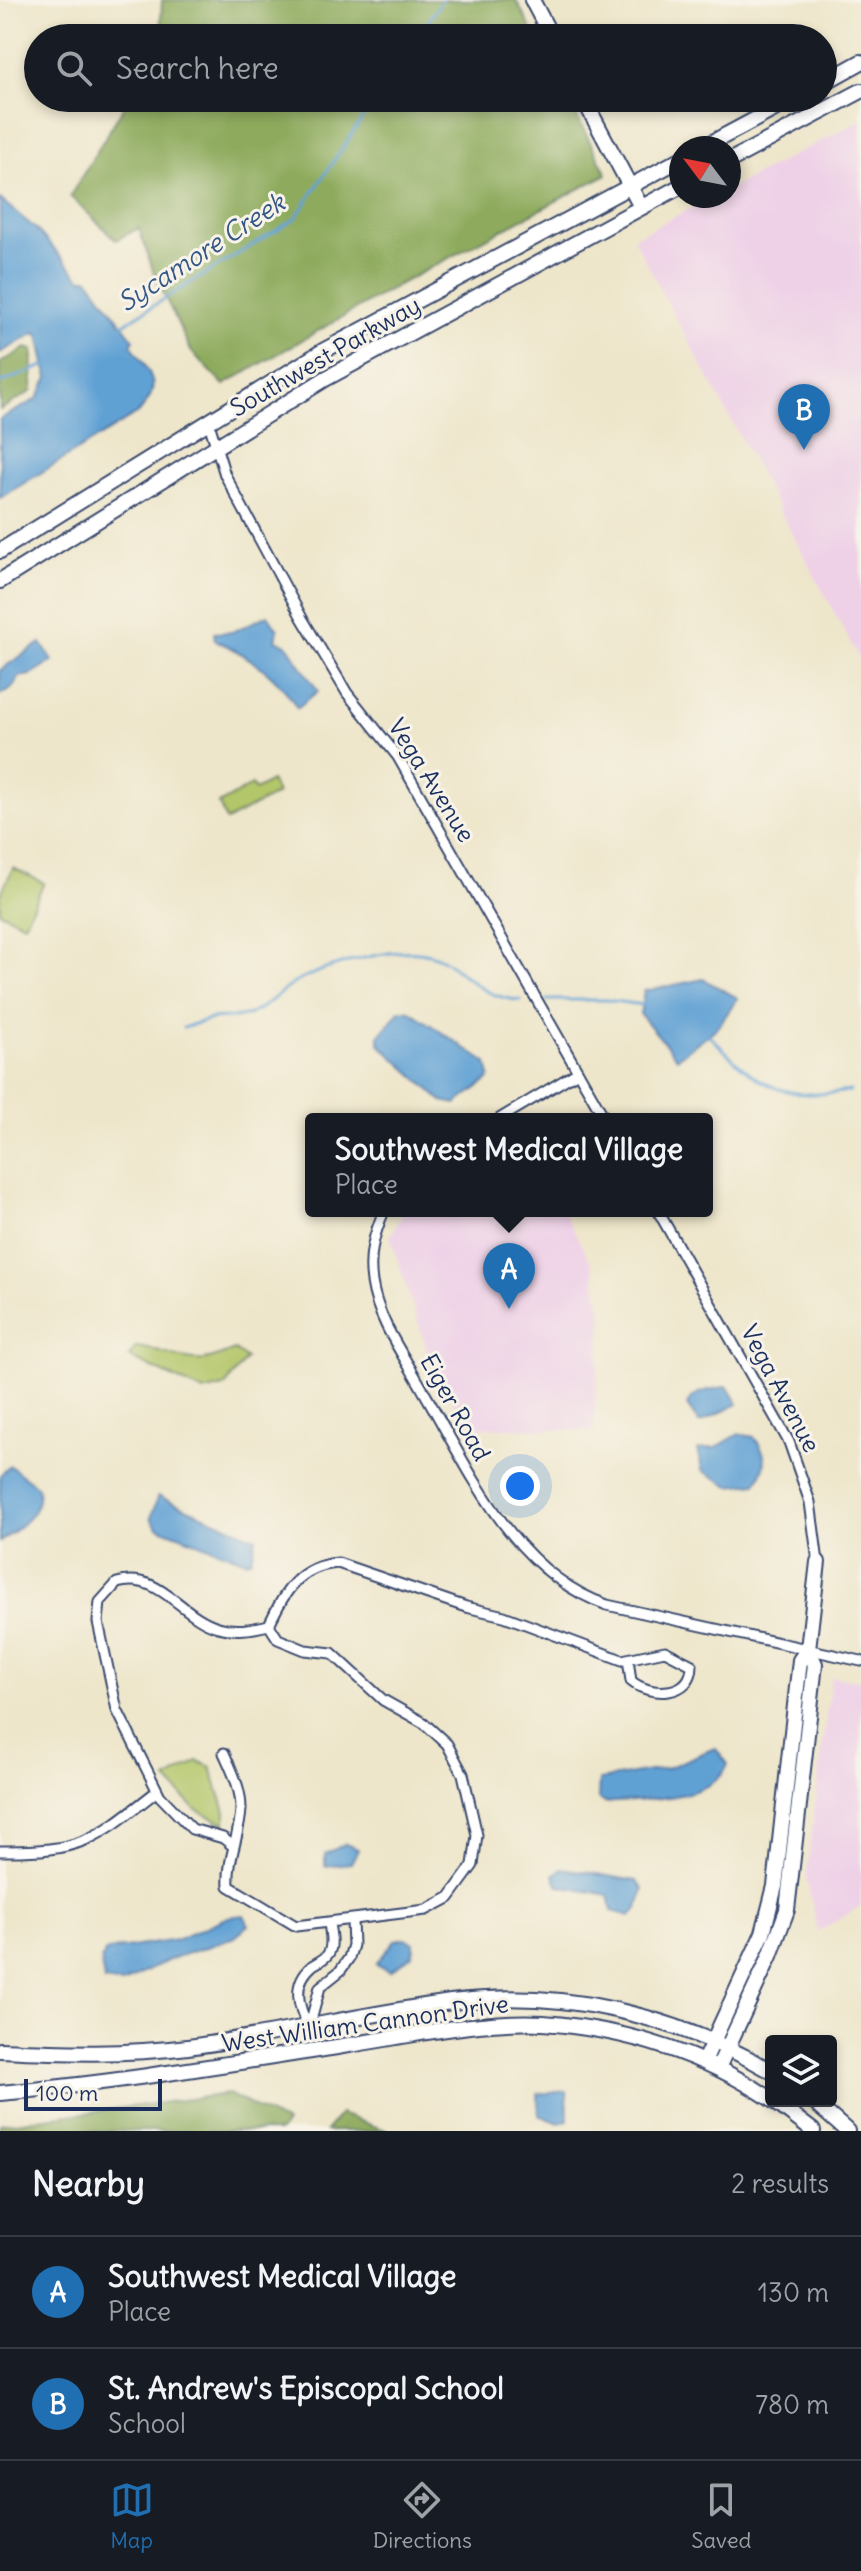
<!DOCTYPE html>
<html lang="en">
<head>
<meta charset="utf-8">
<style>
  :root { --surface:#171b24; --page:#242831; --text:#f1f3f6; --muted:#9ea1a6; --line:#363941; --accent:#1f6fb2 }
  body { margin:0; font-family:Delius,sans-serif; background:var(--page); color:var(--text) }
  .controls { position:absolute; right:24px; bottom:24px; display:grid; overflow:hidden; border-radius:8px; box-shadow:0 4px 12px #0003 }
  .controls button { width:72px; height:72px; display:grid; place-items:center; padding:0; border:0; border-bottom:2px solid var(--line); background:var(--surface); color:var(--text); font:40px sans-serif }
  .compass { position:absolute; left:669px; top:136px; width:72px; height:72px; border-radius:50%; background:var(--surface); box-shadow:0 4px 12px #0003; rotate:302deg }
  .scale { position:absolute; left:24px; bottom:20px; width:138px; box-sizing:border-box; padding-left:8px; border:4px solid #1b2f5e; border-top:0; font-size:22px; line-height:28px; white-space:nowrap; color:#1b2f5e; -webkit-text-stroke:6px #f7f3e8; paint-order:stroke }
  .you { position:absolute; left:520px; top:1486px; width:28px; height:28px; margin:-20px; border:6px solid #fff; border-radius:50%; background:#1a73e8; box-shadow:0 0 0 12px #1a73e833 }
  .badge { display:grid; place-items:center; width:52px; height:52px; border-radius:50%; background:var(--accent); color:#fff; font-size:26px; font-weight:700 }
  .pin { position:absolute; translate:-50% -66px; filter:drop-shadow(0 2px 4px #0008) }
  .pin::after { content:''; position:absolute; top:42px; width:28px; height:24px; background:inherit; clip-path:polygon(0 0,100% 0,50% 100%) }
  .popup { position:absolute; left:305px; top:1113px; width:408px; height:104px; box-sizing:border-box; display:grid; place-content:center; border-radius:8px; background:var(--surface); filter:drop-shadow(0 2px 6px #0005); font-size:26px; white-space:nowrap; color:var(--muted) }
  .popup b { font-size:30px; color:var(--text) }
  .popup::after { content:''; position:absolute; left:50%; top:100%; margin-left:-16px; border:16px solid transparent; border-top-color:var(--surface) }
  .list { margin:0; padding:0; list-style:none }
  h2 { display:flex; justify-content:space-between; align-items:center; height:104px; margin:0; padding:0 32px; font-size:34px }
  h2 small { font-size:26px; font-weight:400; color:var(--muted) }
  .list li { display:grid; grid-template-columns:52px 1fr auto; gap:24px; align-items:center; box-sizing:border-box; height:112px; padding:0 32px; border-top:2px solid var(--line) }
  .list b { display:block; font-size:30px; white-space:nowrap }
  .list p { margin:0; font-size:26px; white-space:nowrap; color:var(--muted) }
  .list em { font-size:26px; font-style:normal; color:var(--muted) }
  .icon { flex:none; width:44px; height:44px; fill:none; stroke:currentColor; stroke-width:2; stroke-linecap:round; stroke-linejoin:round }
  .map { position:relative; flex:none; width:861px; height:2131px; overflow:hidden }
  .search { position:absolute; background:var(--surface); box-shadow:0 4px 12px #0003; left:24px; right:24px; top:24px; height:88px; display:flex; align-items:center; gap:20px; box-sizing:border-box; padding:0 28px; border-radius:44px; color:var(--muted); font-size:30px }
  .sheet { height:328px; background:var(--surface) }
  nav { display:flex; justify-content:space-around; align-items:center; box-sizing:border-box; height:112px; border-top:2px solid var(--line); background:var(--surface); font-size:22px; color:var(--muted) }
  nav a { display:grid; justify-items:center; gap:4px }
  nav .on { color:var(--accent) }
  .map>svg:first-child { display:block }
</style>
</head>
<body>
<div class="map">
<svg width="861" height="2131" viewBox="0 0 861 2131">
  <rect width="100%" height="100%" fill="#f7f3e8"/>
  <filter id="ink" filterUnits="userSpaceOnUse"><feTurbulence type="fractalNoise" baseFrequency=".0125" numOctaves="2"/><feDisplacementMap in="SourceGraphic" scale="16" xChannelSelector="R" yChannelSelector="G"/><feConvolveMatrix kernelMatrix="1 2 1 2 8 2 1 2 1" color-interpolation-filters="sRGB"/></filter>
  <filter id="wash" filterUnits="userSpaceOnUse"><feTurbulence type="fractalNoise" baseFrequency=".006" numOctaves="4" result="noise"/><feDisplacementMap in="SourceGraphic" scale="32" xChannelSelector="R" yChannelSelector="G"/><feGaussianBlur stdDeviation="1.8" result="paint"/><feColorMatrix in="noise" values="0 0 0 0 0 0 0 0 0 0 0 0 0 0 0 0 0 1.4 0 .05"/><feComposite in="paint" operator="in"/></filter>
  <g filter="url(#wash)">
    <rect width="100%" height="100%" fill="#eee6ca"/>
    <g fill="#eed0e7">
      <polygon points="861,120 861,662 633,238 715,196 729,196 729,189"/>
      <polygon points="404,1211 563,1211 593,1266 602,1317 593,1431 475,1427 447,1395 433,1368 390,1237"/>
      <polygon points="831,1677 861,1680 861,1906 818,1932 806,1877"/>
    </g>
    <g fill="#b3c669" stroke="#677a64" stroke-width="2">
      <polygon points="271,781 277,794 226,821 219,804 252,785 255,790"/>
      <polygon points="13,868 44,883 24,924 0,912 0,895"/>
      <path d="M136,1347C159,1349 183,1362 204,1360C215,1359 225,1353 235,1350L246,1359L224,1387L204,1392L129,1357Z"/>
      <polygon points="198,1761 211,1767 225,1812 225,1824 195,1809 167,1780"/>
    </g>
    <g fill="#8eab5d" stroke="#546d5e" stroke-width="2">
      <polygon points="162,0 516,0 536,38 160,38"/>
      <polygon points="129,98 567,98 607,174 398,285 224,385 191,351 154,274 139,228 116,240 70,196"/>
      <polygon points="26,348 33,350 32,391 0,410 0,363"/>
      <polygon points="228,2094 286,2123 280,2131 0,2131 0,2124"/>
      <polygon points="340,2114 388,2131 326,2131"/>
    </g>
    <g fill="#61a1d4" stroke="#3e6899" stroke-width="2">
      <path d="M0,199L36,229L81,279L88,278L134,340L131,344C148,372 166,384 138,413L0,498V419L37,399L48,378L39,335L35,333L0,353Z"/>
      <path d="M268,615L278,630L276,640L287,645L318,691L297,708C279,676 248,655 215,640L214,633L232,632Z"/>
      <polygon points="41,643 53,661 30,675 19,677 13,687 0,695 0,670"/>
      <polygon points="703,979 738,998 717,1028 677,1058 640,1014 644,991"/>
      <polygon points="400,1010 410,1011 487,1063 490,1076 488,1080 456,1104 442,1101 379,1044 379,1036"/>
      <path d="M727,1386L738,1404L699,1423L687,1405C695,1388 712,1391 727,1386Z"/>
      <path d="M739,1434L754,1437C767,1454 769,1464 756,1483L730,1486L702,1470L698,1450L715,1448Z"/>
      <path d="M10,1466L38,1487C43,1514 18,1527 0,1542V1475Z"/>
      <polygon points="158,1496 256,1538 251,1559 246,1561 157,1527 151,1518"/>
      <path d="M715,1748L728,1764C716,1801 637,1800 604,1803L598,1799L599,1780L667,1768Z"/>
      <polygon points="345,1844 358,1849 351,1863 325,1866 325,1854"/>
      <polygon points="562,1868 636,1881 643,1889 638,1909 630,1916 612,1911 609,1895 559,1886 554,1875"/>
      <polygon points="244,1915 249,1925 235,1937 169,1960 122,1984 104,1981 101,1959 106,1951 176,1940 228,1917"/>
      <polygon points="405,1938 414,1943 414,1948 412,1955 390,1971 376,1964 395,1940"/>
      <polygon points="567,2091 568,2120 559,2123 539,2115 538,2094"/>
    </g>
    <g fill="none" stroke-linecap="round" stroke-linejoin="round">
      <g stroke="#61a1d4" stroke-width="3">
        <polyline points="417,38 442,0"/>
        <polyline points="122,325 295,219 376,98"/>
        <polyline points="0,383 49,364"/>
        <polyline points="547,1000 606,1000 643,1005"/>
        <path d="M183,1028C192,1025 202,1021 212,1019C222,1017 233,1019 243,1016C263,1011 277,994 294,983C323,967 392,946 425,953C461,960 471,998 521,1000"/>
        <path d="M707,1033C757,1083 775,1102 850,1091"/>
      </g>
    </g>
  </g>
  <g filter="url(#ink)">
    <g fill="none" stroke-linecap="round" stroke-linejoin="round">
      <g stroke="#3b4a6e" stroke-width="13">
        <g id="street">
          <polyline points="208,420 225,475 302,618 347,693 398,757 605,1119"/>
          <polyline points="499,1119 578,1072"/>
          <path d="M384,1211C374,1234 368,1256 372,1282C378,1322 405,1357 424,1392C470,1471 514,1573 607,1605L861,1661"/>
          <polyline points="658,1211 789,1442 810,1502 818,1562"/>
          <path d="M224,1753C232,1771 241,1788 241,1809C240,1835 227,1859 229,1886L296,1926L426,1910L449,1898L473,1865L477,1835L463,1774L447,1744L424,1723L383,1700L332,1653L305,1650L278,1639L269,1625C284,1592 299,1566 338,1563L466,1607L504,1616L622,1660L665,1651L692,1665C692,1697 650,1697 631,1681L628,1659"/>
          <path d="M233,1846L223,1838L192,1829L160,1796L117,1710L98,1622L100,1602L117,1583C160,1571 180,1616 218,1627C235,1632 252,1629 269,1625"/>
          <path d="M0,1851C82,1852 95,1840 157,1791"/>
          <polyline points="309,2028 320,1987 340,1971 349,1958 353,1945 352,1921"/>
          <path d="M309,2028C298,2007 291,1983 313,1965C318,1962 325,1959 328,1954C334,1946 330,1932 329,1923"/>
        </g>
      </g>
      <g stroke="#3b4a6e" stroke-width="18">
        <g id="secondary">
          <polyline points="532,0 552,38"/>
          <polyline points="823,83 861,62"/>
          <polyline points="583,98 641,207"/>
          <polyline points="702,148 795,98"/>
          <polyline points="729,161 861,91"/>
          <polyline points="0,551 323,351 681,159"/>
          <polyline points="0,581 325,379 681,186"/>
          <path d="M0,2050C63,2053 125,2055 188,2047C276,2035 363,2014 451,2002C564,1988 674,2015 771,2071"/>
          <polyline points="704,2061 763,1933 775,1886 800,1660 808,1649 818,1562"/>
          <polyline points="718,2068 770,1956 787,1910 815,1664 808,1649"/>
          <path d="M0,2093C117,2083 233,2063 349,2045C407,2036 486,2019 543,2023C625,2029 702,2053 771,2099"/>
          <polyline points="774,2101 813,2131"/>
          <polyline points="813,2101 847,2131"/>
        </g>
      </g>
      <use href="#street" stroke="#fff" stroke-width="9"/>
      <use href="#secondary" stroke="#fff" stroke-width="14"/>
    </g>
  </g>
  <g text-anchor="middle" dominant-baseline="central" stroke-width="6" stroke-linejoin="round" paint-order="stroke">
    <g font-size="24" fill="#1b2f5e" stroke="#f7f3e8">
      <text transform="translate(325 356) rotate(-30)">Southwest Parkway</text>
      <text transform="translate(432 780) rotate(58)">Vega Avenue</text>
      <text transform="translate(781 1388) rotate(62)">Vega Avenue</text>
      <text transform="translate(456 1407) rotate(61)">Eiger Road</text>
      <text transform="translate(365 2023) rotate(-8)">West William Cannon Drive</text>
    </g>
    <g font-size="26" font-style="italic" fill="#345787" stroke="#f7f3e8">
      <text transform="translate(201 252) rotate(-33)">Sycamore Creek</text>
    </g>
  </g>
</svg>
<div class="controls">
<button><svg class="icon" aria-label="layers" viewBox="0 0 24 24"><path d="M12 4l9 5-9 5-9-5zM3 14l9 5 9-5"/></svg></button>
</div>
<svg class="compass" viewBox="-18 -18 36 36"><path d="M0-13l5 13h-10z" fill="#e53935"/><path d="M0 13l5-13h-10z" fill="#9ea1a6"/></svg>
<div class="scale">100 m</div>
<div class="you"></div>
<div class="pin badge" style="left:509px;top:1309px">A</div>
<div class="popup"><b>Southwest Medical Village</b>Place</div>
<div class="pin badge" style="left:804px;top:450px">B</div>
<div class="search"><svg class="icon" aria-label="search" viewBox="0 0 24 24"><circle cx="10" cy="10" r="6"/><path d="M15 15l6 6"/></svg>Search here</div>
</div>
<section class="sheet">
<h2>Nearby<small>2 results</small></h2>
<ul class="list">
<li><span class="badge">A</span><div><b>Southwest Medical Village</b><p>Place</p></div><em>130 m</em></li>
<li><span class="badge">B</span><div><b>St. Andrew's Episcopal School</b><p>School</p></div><em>780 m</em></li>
</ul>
</section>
<nav>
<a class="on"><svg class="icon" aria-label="map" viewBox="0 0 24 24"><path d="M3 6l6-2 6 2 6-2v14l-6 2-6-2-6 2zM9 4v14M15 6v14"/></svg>Map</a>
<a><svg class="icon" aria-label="directions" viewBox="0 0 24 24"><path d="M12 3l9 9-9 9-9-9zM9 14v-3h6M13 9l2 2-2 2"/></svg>Directions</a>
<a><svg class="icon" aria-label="saved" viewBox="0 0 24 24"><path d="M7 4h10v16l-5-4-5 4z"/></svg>Saved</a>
</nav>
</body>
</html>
